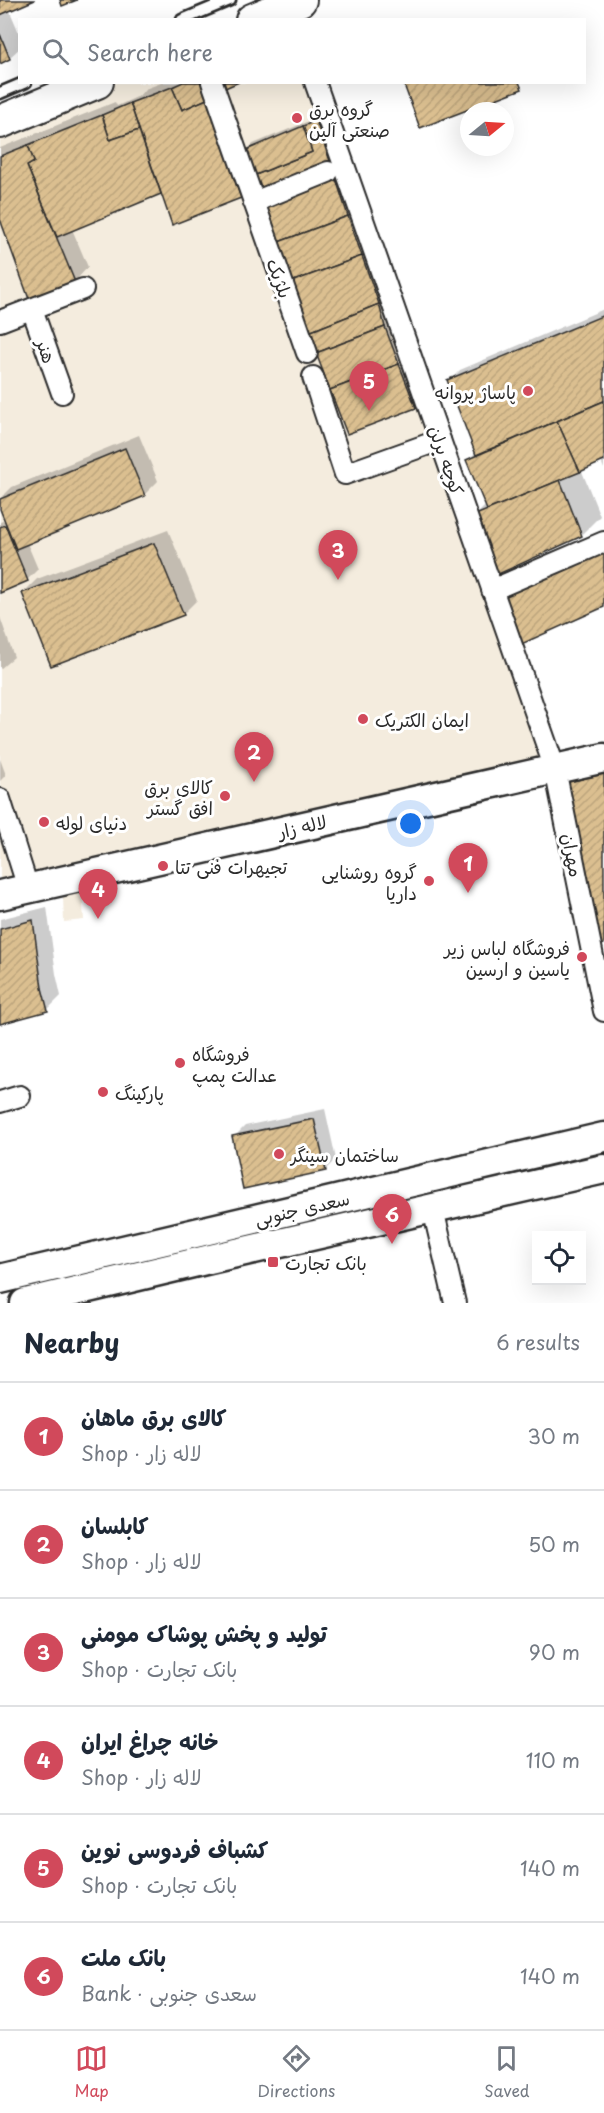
<!DOCTYPE html>
<html lang="en">
<head>
<meta charset="utf-8">
<style>
  :root { --surface:#fff; --page:#f6f6f7; --text:#1f2937; --muted:#747a83; --line:#e0e1e3; --accent:#d1495b }
  body { margin:0; font-family:"Playpen Sans","Playpen Sans Arabic",sans-serif; background:var(--page); color:var(--text) }
  .controls { position:absolute; right:18px; bottom:18px; display:grid; overflow:hidden; border-radius:0px; box-shadow:0 6px 24px #0002 }
  .controls button { width:54px; height:54px; display:grid; place-items:center; padding:0; border:0; border-bottom:2px solid var(--line); background:var(--surface); color:var(--text); font:30px sans-serif }
  .compass { position:absolute; left:460px; top:102px; width:54px; height:54px; border-radius:50%; background:var(--surface); box-shadow:0 6px 24px #0002; rotate:72deg }
  .you { position:absolute; left:411px; top:824px; width:21px; height:21px; margin:-15px; border:4px solid #fff; border-radius:50%; background:#1a73e8; box-shadow:0 0 0 9px #1a73e833 }
  .badge { display:grid; place-items:center; width:39px; height:39px; border-radius:50%; background:var(--accent); color:#fff; font-size:20px; font-weight:700 }
  .pin { position:absolute; translate:-50% -50px; filter:drop-shadow(0 2px 3px #0008) }
  .pin::after { content:''; position:absolute; top:32px; width:21px; height:18px; background:inherit; clip-path:polygon(0 0,100% 0,50% 100%) }
  .list { margin:0; padding:0; list-style:none }
  h2 { display:flex; justify-content:space-between; align-items:center; height:78px; margin:0; padding:0 24px; font-size:26px }
  h2 small { font-size:20px; font-weight:400; color:var(--muted) }
  .list li { display:grid; grid-template-columns:39px 1fr auto; gap:18px; align-items:center; box-sizing:border-box; height:108px; padding:0 24px; border-top:2px solid var(--line) }
  .list b { display:block; font-size:22px; white-space:nowrap }
  .list p { margin:0; font-size:20px; white-space:nowrap; color:var(--muted) }
  .list em { font-size:20px; font-style:normal; color:var(--muted) }
  .icon { flex:none; width:33px; height:33px; fill:none; stroke:currentColor; stroke-width:2; stroke-linecap:round; stroke-linejoin:round }
  .map { position:relative; flex:none; width:604px; height:1303px; overflow:hidden }
  .search { position:absolute; background:var(--surface); box-shadow:0 6px 24px #0002; left:18px; right:18px; top:18px; height:66px; display:flex; align-items:center; gap:15px; box-sizing:border-box; padding:0 21px; border-radius:0px; color:var(--muted); font-size:22px }
  .sheet { height:726px; background:var(--surface) }
  nav { display:flex; justify-content:space-around; align-items:center; box-sizing:border-box; height:84px; border-top:2px solid var(--line); background:var(--surface); font-size:16px; color:var(--muted) }
  nav a { display:grid; justify-items:center; gap:3px }
  nav .on { color:var(--accent) }
  .map>svg:first-child { display:block }
</style>
</head>
<body>
<div class="map">
<svg width="604" height="1303" viewBox="0 0 604 1303">
  <defs>
    <pattern id="building-hatch" width="6" height="6" patternUnits="userSpaceOnUse" patternTransform="scale(1.5)"><rect width="6" height="6" fill="#dbbf90"/><path d="M-1 1l2-2M0 6l6-6M5 7l2-2" fill="none" stroke="#bca47c"/></pattern>
  </defs>
  <rect width="100%" height="100%" fill="#fff"/>
  <filter id="ink" filterUnits="userSpaceOnUse"><feTurbulence type="fractalNoise" baseFrequency=".0167" numOctaves="2"/><feDisplacementMap in="SourceGraphic" scale="12" xChannelSelector="R" yChannelSelector="G"/><feConvolveMatrix kernelMatrix="1 2 1 2 8 2 1 2 1" color-interpolation-filters="sRGB"/></filter>
  <g filter="url(#ink)">
    <g fill="#f4ecde">
      <polygon points="97,83 316,83 555,769 0,894 0,122"/>
      <polygon points="82,891 84,920 64,922 63,897"/>
    </g>
    <g fill="#0003">
      <polygon points="0,0 31,0 9,9 20,35 20,48 9,58 0,62"/>
      <polygon points="164,82 211,82 222,88 244,153 253,144 323,115 336,153 329,160 256,180 240,197 162,192 72,229 88,267 75,281 0,215 0,148 115,102 117,106 139,96 145,89"/>
      <polygon points="346,167 426,396 415,407 265,207"/>
      <polygon points="604,309 604,469 601,461 581,469 600,516 581,535 475,516 487,504 468,460 477,451 449,381 460,370"/>
      <polygon points="139,435 158,481 144,495 27,543 38,569 27,580 0,591 0,522 6,520 0,505 0,499 12,487"/>
      <polygon points="168,530 197,600 183,614 23,593 37,579"/>
      <polygon points="0,617 14,657 0,669"/>
      <polygon points="0,759 6,775 0,781"/>
      <polygon points="604,764 604,942 564,783 578,769"/>
      <polygon points="47,907 56,974 61,996 47,1010 0,1022 0,919"/>
      <polygon points="325,1109 336,1159 325,1170 234,1137 245,1126"/>
    </g>
    <g fill="url(#building-hatch)" stroke="#2b2b2b" stroke-width="1.5">
      <polygon points="0,0 35,0 0,15"/>
      <polygon points="60,0 77,0 62,6"/>
      <polygon points="0,34 10,59 0,64"/>
      <polygon points="183,82 201,82 207,99 182,110 172,87"/>
      <polygon points="221,82 239,82 223,89"/>
      <polygon points="403,82 519,82 522,89 420,128"/>
      <polygon points="172,87 182,110 207,99 241,198 172,225 130,103"/>
      <polygon points="130,103 139,130 110,140 102,115"/>
      <polygon points="102,115 110,140 139,130 161,194 57,237 27,166 34,162 28,145"/>
      <polygon points="316,121 330,161 258,189 253,176 312,152 303,126"/>
      <polygon points="303,126 312,152 253,176 244,151"/>
      <polygon points="28,145 34,162 27,166 75,282 29,299 0,219 0,156"/>
      <polygon points="335,176 348,216 276,243 263,206"/>
      <polygon points="348,216 362,256 291,282 276,243"/>
      <polygon points="362,256 379,304 309,332 291,282"/>
      <polygon points="379,304 385,327 316,353 309,332"/>
      <polygon points="604,315 604,401 476,455 447,380"/>
      <polygon points="385,327 399,364 330,390 316,353"/>
      <polygon points="399,364 416,408 347,434 330,390"/>
      <polygon points="604,401 604,461 580,472 557,421"/>
      <polygon points="557,421 580,472 487,510 466,460"/>
      <polygon points="125,448 145,496 16,549 0,509 0,499"/>
      <polygon points="560,480 582,536 496,575 473,516"/>
      <polygon points="5,525 28,581 0,593 0,527"/>
      <polygon points="154,543 184,615 51,666 22,593"/>
      <polygon points="604,550 604,607 517,646 498,593"/>
      <polygon points="604,774 604,944 597,947 563,783"/>
      <polygon points="33,920 42,988 48,1011 0,1024 0,929"/>
      <polygon points="314,1119 326,1171 243,1189 232,1136"/>
    </g>
    <g fill="none" stroke-linecap="round" stroke-linejoin="round">
      <g stroke="#2b2b2b" stroke-width="15">
        <g id="lane">
          <polyline points="182,20 230,0"/>
          <polyline points="0,93 26,82"/>
        </g>
      </g>
      <g stroke="#2b2b2b" stroke-width="24">
        <g id="street">
          <polyline points="212,82 307,353"/>
          <polyline points="315,82 555,769 604,1011"/>
          <polyline points="254,202 328,172"/>
          <polyline points="32,309 62,393"/>
          <polyline points="0,321 83,289"/>
          <polyline points="313,377 345,474 440,440"/>
          <polyline points="492,590 604,542"/>
          <polyline points="0,799 28,888"/>
          <polyline points="0,1102 20,1096"/>
          <polyline points="433,1209 455,1303"/>
        </g>
      </g>
      <g stroke="#2b2b2b" stroke-width="33">
        <g id="secondary">
          <polyline points="0,895 604,758"/>
          <polyline points="0,1279 604,1137"/>
          <polyline points="25,1303 210,1259 604,1169"/>
        </g>
      </g>
      <g stroke="#2b2b2b" stroke-width="36">
        <g id="primary">
          <polyline points="252,20 300,0"/>
          <polyline points="0,122 97,82"/>
        </g>
      </g>
      <use href="#lane" stroke="#fff" stroke-width="10"/>
      <use href="#street" stroke="#fff" stroke-width="20"/>
      <use href="#secondary" stroke="#fff" stroke-width="28"/>
      <use href="#primary" stroke="#fff" stroke-width="32"/>
    </g>
  </g>
  <g fill="#d1495b" stroke="#fff" stroke-width="2">
    <circle cx="297" cy="118" r="6"/>
    <circle cx="528" cy="391" r="6"/>
    <circle cx="363" cy="719" r="6"/>
    <circle cx="225" cy="796" r="6"/>
    <circle cx="44" cy="822" r="6"/>
    <circle cx="163" cy="866" r="6"/>
    <circle cx="429" cy="881" r="6"/>
    <circle cx="582" cy="957" r="6"/>
    <circle cx="180" cy="1063" r="6"/>
    <circle cx="103" cy="1092" r="6"/>
    <circle cx="279" cy="1154" r="6"/>
    <rect x="267" y="1256" width="12" height="12" rx="3"/>
  </g>
  <g text-anchor="middle" dominant-baseline="central" stroke-width="6" stroke-linejoin="round" paint-order="stroke">
    <g font-size="18" fill="#2b2b2b" stroke="#fff" text-anchor="start">
      <text x="309" y="108">گروه برق<tspan x="309" dy="21">صنعتی آلین</tspan></text>
      <text x="516" y="391" text-anchor="end">پاساژ پروانه</text>
      <text x="375" y="719">ایمان الکتریک</text>
      <text x="213" y="786" text-anchor="end">کالای برق<tspan x="213" dy="21">افق گستر</tspan></text>
      <text x="56" y="822">دنیای لوله</text>
      <text x="175" y="866">تجیهرات فنی تتا</text>
      <text x="417" y="871" text-anchor="end">گروه روشنایی<tspan x="417" dy="21">داریا</tspan></text>
      <text x="570" y="947" text-anchor="end">فروشگاه لباس زیر<tspan x="570" dy="21">یاسین و ارسین</tspan></text>
      <text x="192" y="1053">فروشگاه<tspan x="192" dy="21">عدالت پمپ</tspan></text>
      <text x="115" y="1092">پارکینگ</text>
      <text x="291" y="1154">ساختمان سینگر</text>
      <text x="285" y="1262">بانک تجارت</text>
    </g>
    <g font-size="18" fill="#2b2b2b" stroke="#fff">
      <text transform="translate(280 278) rotate(70)">بلژیک</text>
      <text transform="translate(47 351) rotate(71)">هنر</text>
      <text transform="translate(447 460) rotate(71)">کوچه برلن</text>
      <text transform="translate(302 826) rotate(-13)">لاله زار</text>
      <text transform="translate(573 855) rotate(79)">مهران</text>
      <text transform="translate(302 1208) rotate(-13)">سعدی جنوبی</text>
    </g>
  </g>
</svg>
<div class="controls">
<button><svg class="icon" aria-label="locate" viewBox="0 0 24 24"><circle cx="12" cy="12" r="6"/><path d="M12 2v4M12 18v4M2 12h4M18 12h4"/></svg></button>
</div>
<svg class="compass" viewBox="-18 -18 36 36"><path d="M0-13l5 13h-10z" fill="#e53935"/><path d="M0 13l5-13h-10z" fill="#747a83"/></svg>
<div class="you"></div>
<div class="pin badge" style="left:468px;top:893px">1</div>
<div class="pin badge" style="left:254px;top:782px">2</div>
<div class="pin badge" style="left:338px;top:580px">3</div>
<div class="pin badge" style="left:98px;top:919px">4</div>
<div class="pin badge" style="left:369px;top:411px">5</div>
<div class="pin badge" style="left:392px;top:1244px">6</div>
<div class="search"><svg class="icon" aria-label="search" viewBox="0 0 24 24"><circle cx="10" cy="10" r="6"/><path d="M15 15l6 6"/></svg>Search here</div>
</div>
<section class="sheet">
<h2>Nearby<small>6 results</small></h2>
<ul class="list">
<li><span class="badge">1</span><div><b>کالای برق ماهان</b><p>Shop · لاله زار</p></div><em>30 m</em></li>
<li><span class="badge">2</span><div><b>کابلسان</b><p>Shop · لاله زار</p></div><em>50 m</em></li>
<li><span class="badge">3</span><div><b>تولید و پخش پوشاک مومنی</b><p>Shop · بانک تجارت</p></div><em>90 m</em></li>
<li><span class="badge">4</span><div><b>خانه چراغ ایران</b><p>Shop · لاله زار</p></div><em>110 m</em></li>
<li><span class="badge">5</span><div><b>کشباف فردوسی نوین</b><p>Shop · بانک تجارت</p></div><em>140 m</em></li>
<li><span class="badge">6</span><div><b>بانک ملت</b><p>Bank · سعدی جنوبی</p></div><em>140 m</em></li>
</ul>
</section>
<nav>
<a class="on"><svg class="icon" aria-label="map" viewBox="0 0 24 24"><path d="M3 6l6-2 6 2 6-2v14l-6 2-6-2-6 2zM9 4v14M15 6v14"/></svg>Map</a>
<a><svg class="icon" aria-label="directions" viewBox="0 0 24 24"><path d="M12 3l9 9-9 9-9-9zM9 14v-3h6M13 9l2 2-2 2"/></svg>Directions</a>
<a><svg class="icon" aria-label="saved" viewBox="0 0 24 24"><path d="M7 4h10v16l-5-4-5 4z"/></svg>Saved</a>
</nav>
</body>
</html>
